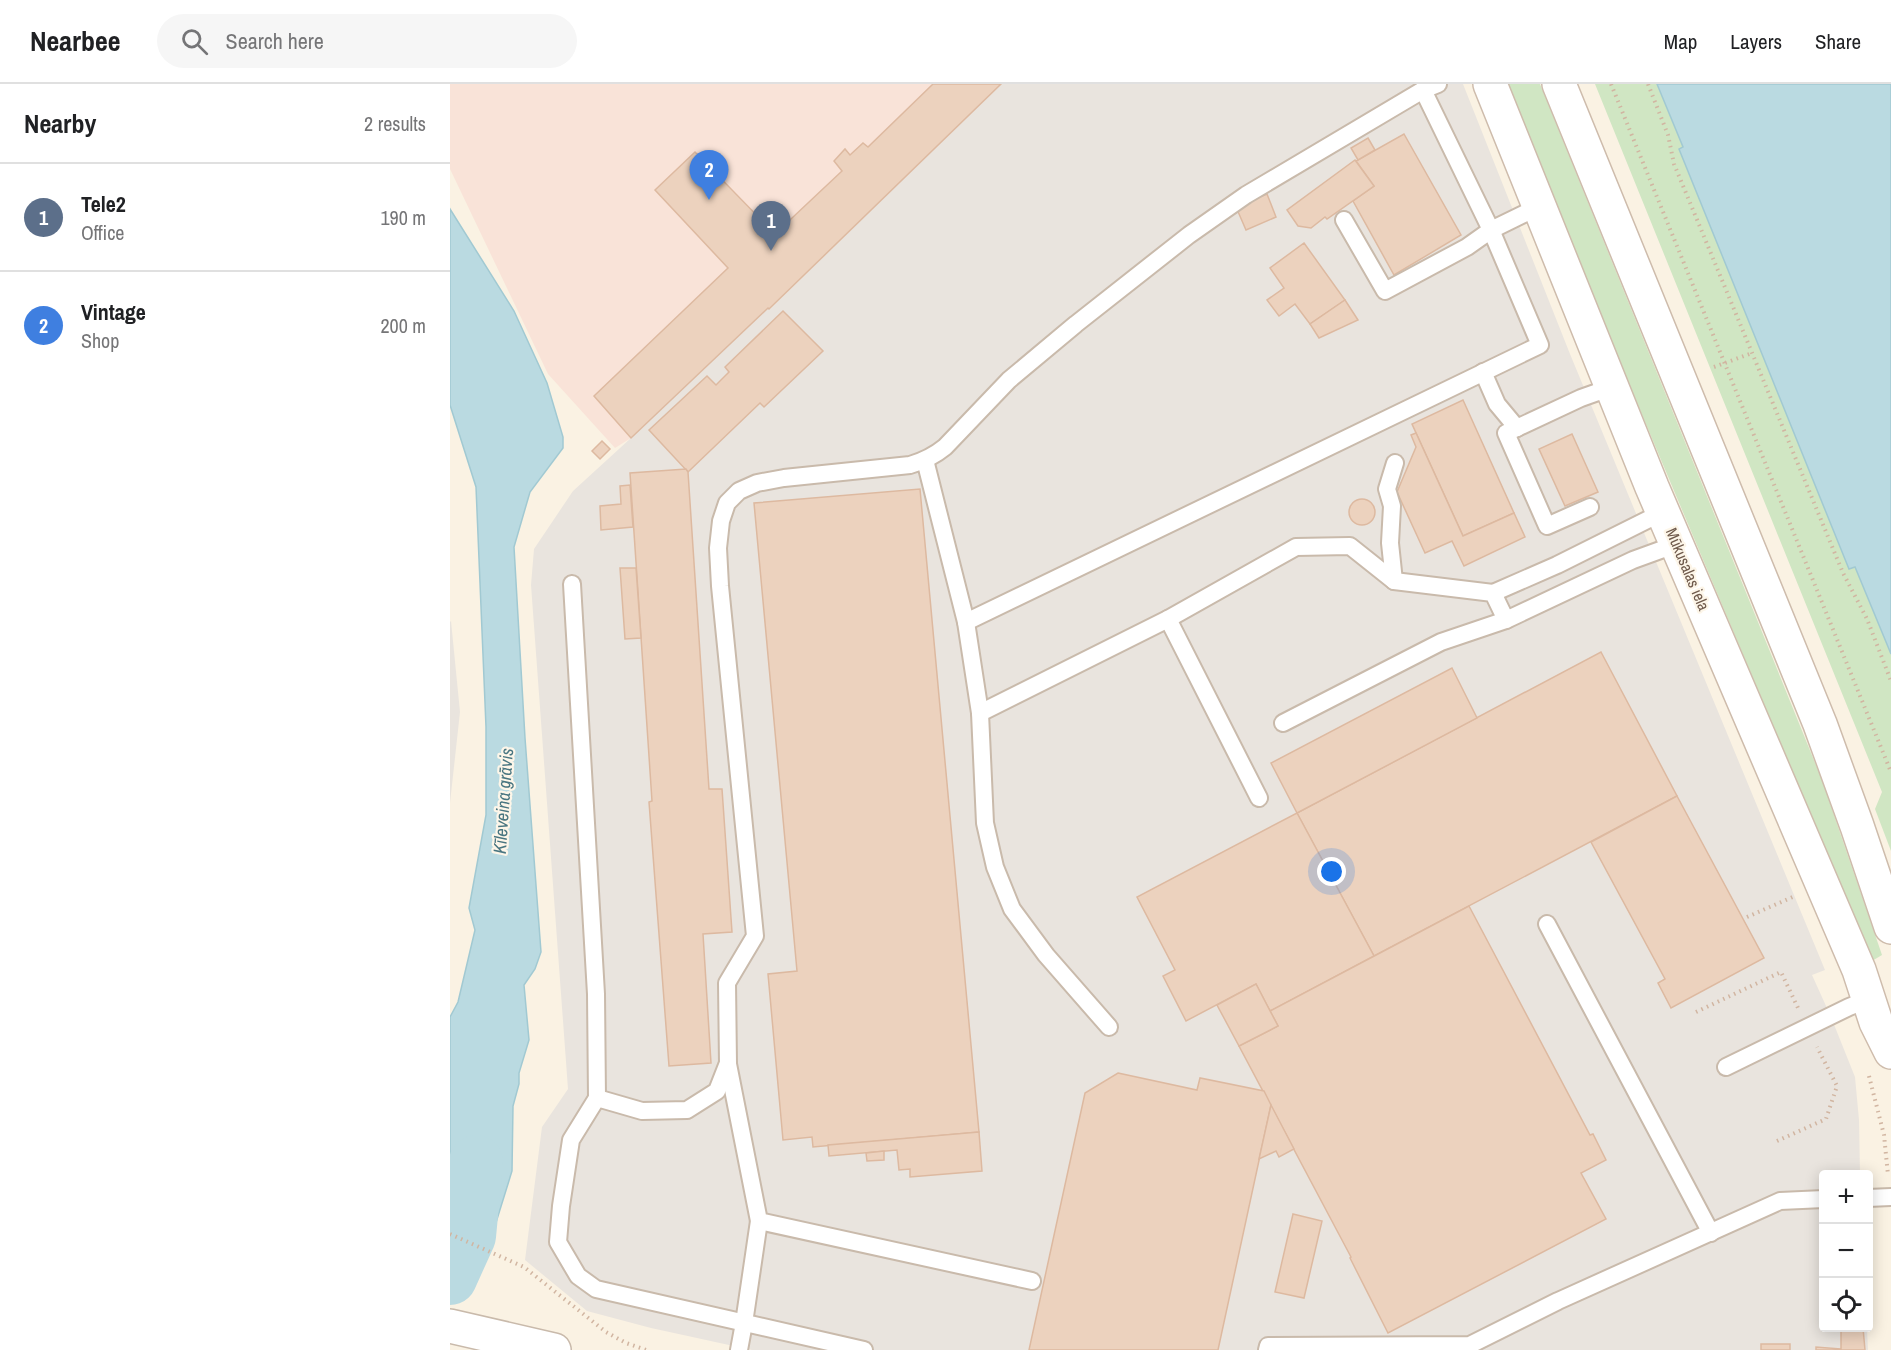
<!DOCTYPE html>
<html lang="en">
<head>
<meta charset="utf-8">
<style>
  :root { --surface:#fff; --page:#f6f6f6; --text:#202124; --muted:#757577; --line:#e0e0e0; --accent:#d87554 }
  body { margin:0; font-family:"Archivo Narrow",sans-serif; background:var(--page); color:var(--text) }
  .controls { position:absolute; right:18px; bottom:18px; display:grid; overflow:hidden; border-radius:6px; box-shadow:0 3px 15px #0003 }
  .controls button { width:54px; height:54px; display:grid; place-items:center; padding:0; border:0; border-bottom:2px solid var(--line); background:var(--surface); color:var(--text); font:30px sans-serif }
  .you { position:absolute; left:882px; top:788px; width:21px; height:21px; margin:-15px; border:4px solid #fff; border-radius:50%; background:#1a73e8; box-shadow:0 0 0 9px #1a73e833 }
  .badge { display:grid; place-items:center; width:39px; height:39px; border-radius:50%; background:var(--accent); color:#fff; font-size:20px; font-weight:700 }
  .pin { position:absolute; translate:-50% -50px; filter:drop-shadow(0 2px 3px #0008) }
  .pin::after { content:''; position:absolute; top:32px; width:21px; height:18px; background:inherit; clip-path:polygon(0 0,100% 0,50% 100%) }
  .list { margin:0; padding:0; list-style:none }
  h2 { display:flex; justify-content:space-between; align-items:center; height:78px; margin:0; padding:0 24px; font-size:26px }
  h2 small { font-size:20px; font-weight:400; color:var(--muted) }
  .list li { display:grid; grid-template-columns:39px 1fr auto; gap:18px; align-items:center; box-sizing:border-box; height:108px; padding:0 24px; border-top:2px solid var(--line) }
  .list b { display:block; font-size:22px; white-space:nowrap }
  .list p { margin:0; font-size:20px; white-space:nowrap; color:var(--muted) }
  .list em { font-size:20px; font-style:normal; color:var(--muted) }
  .icon { flex:none; width:33px; height:33px; fill:none; stroke:currentColor; stroke-width:2; stroke-linecap:round; stroke-linejoin:round }
  .map { position:relative; flex:none; width:1441px; height:1266px; overflow:hidden }
  header { display:flex; align-items:center; gap:36px; box-sizing:border-box; height:84px; padding:0 30px; background:var(--surface); border-bottom:2px solid var(--line) }
  header strong { font-size:28px }
  nav { display:flex; gap:33px; margin-inline-start:auto; font-size:21px }
  .search { width:420px; height:54px; background:var(--page); display:flex; align-items:center; gap:15px; box-sizing:border-box; padding:0 21px; border-radius:33px; color:var(--muted); font-size:22px }
  main { display:flex }
  aside { flex:1; background:var(--surface) }
  .map>svg:first-child { display:block }
</style>
</head>
<body>
<header>
<strong>Nearbee</strong>
<div class="search"><svg class="icon" aria-label="search" viewBox="0 0 24 24"><circle cx="10" cy="10" r="6"/><path d="M15 15l6 6"/></svg>Search here</div>
<nav><a>Map</a><a>Layers</a><a>Share</a></nav>
</header>
<main>
<aside>
<h2>Nearby<small>2 results</small></h2>
<ul class="list">
<li><span class="badge" style="background:#5c6f8a">1</span><div><b>Tele2</b><p>Office</p></div><em>190 m</em></li>
<li><span class="badge" style="background:#3f7fe0">2</span><div><b>Vintage</b><p>Shop</p></div><em>200 m</em></li>
</ul>
</aside>
<div class="map">
<svg width="1441" height="1266" viewBox="0 0 1441 1266">
  <rect width="100%" height="100%" fill="#faf2e3"/>
  <polygon fill="#f9e3d8" points="0,0 551,0 319,225 181,354 165,364 98,290 0,85"/>
  <g fill="#e9e4de">
    <polygon points="551,0 1013,0 1120,270 1375,886 1362,891 1381,933 1405,993 1409,1036 1410,1090 1374,1090 1374,1244 1417,1244 1418,1266 302,1266 201,1244 137,1227 75,1176 92,1043 118,1005 81,501 84,465 123,407 181,354 318,224 320,225"/>
    <polygon points="1,537 10,628 0,719 0,538"/>
  </g>
  <g fill="#d0e6c3">
    <polygon points="1057,0 1090,0 1372,696 1432,871 1422,877 1158,250"/>
    <polygon points="1145,0 1207,0 1233,63 1229,65 1400,485 1405,483 1441,570 1441,767 1425,725 1432,708"/>
  </g>
  <g fill="#badae1" stroke="#a1c9d2" stroke-width="1.5">
    <polygon points="1207,0 1441,0 1441,570 1405,483 1399,485 1229,65 1233,63"/>
    <polygon points="0,125 64,227 97,299 113,353 113,364 80,408 64,463 75,654 91,868 85,885 74,901 79,956 69,989 69,1000 63,1022 62,1087 39,1161 5,1146 0,1118 0,933 8,918 25,846 19,824 36,731 36,643 26,403 0,321"/>
  </g>
  <g fill="none" stroke-linecap="round" stroke-linejoin="round">
    <polyline stroke="#badae1" stroke-width="54" points="0,1194 19,1152 26,1078"/>
  </g>
  <g fill="#ecd2be" stroke="#ddb9a0" stroke-width="1.5">
    <polygon points="483,0 551,0 319,225 318,224 181,354 144,312 278,184 205,106 245,68 325,150 392,87 384,77 395,65 400,71 413,59 418,63"/>
    <polygon points="954,50 1011,151 944,191 903,117 924,102 906,77"/>
    <polygon points="918,54 925,66 908,76 901,64"/>
    <polygon points="905,76 924,102 877,135 875,133 861,144 848,142 837,126"/>
    <polygon points="817,110 826,133 796,146 786,123"/>
    <polygon points="854,159 895,216 860,240 845,220 829,232 817,216 834,204 820,184"/>
    <polygon points="895,216 908,236 869,254 860,240"/>
    <polygon points="333,227 373,267 314,323 310,319 238,388 199,346 257,292 266,301 279,288 275,283"/>
    <polygon points="1013,316 1064,429 1013,452 962,340"/>
    <polygon points="966,349 1013,452 1064,429 1075,453 1014,482 1002,457 975,469 947,408 966,363 961,351"/>
    <polygon points="1122,350 1148,408 1115,422 1089,365"/>
    <polygon points="152,357 160,365 150,375 142,367"/>
    <polygon points="236,385 238,388 259,705 272,705 282,848 253,850 261,979 219,982 199,718 202,717 180,389"/>
    <polygon points="180,401 183,443 151,446 150,422 171,420 170,402"/>
    <polygon points="470,405 529,1048 363,1063 362,1053 333,1056 318,890 347,887 304,419"/>
    <circle cx="912" cy="428" r="13"/>
    <polygon points="170,484 186,484 191,554 175,555"/>
    <polygon points="1151,568 1227,712 924,872 847,729"/>
    <polygon points="1002,584 1027,634 847,729 821,679"/>
    <polygon points="1227,712 1314,874 1221,924 1208,899 1215,895 1141,758"/>
    <polygon points="847,729 924,872 820,927 806,900 736,937 713,892 725,886 687,813"/>
    <polygon points="1019,822 1140,1051 1143,1050 1156,1076 1131,1089 1156,1135 938,1249 900,1174 901,1173 789,962 828,942 820,927"/>
    <polygon points="806,900 828,942 789,962 767,921"/>
    <polygon points="668,989 747,1006 750,994 814,1007 821,1021 768,1266 579,1266 635,1009"/>
    <polygon points="821,1021 844,1065 829,1073 826,1067 809,1075"/>
    <polygon points="529,1048 532,1087 460,1093 460,1085 449,1086 447,1066 379,1072 378,1061"/>
    <polygon points="434,1067 434,1076 417,1077 416,1069"/>
    <polygon points="843,1130 872,1137 854,1214 825,1208"/>
    <polygon points="1391,1244 1413,1244 1415,1266 1366,1266 1366,1263 1391,1265"/>
    <rect x="1311" y="1260" width="29" height="6"/>
  </g>
  <g fill="none" stroke-linecap="round" stroke-linejoin="round">
    <g stroke="#c9baab" stroke-width="20">
      <g id="lane">
        <polyline points="973,6 1041,146 1090,122"/>
        <polyline points="1033,288 1047,320 1067,344"/>
        <polyline points="475,376 516,538 530,629"/>
        <polyline points="1140,423 1097,442 1056,349 1131,314 1162,303"/>
        <polyline points="944,497 940,459 942,422 937,405 945,379"/>
        <polyline points="122,500 146,910 147,1014 121,1056 111,1122 108,1158 128,1192 146,1205 414,1266"/>
        <polyline points="1043,509 1107,481 1213,428"/>
        <polyline points="718,535 809,714"/>
        <polyline points="516,538 1090,261 1041,146 1017,163 935,207 894,136"/>
        <polyline points="833,639 991,558 1056,536 1183,476 1227,460"/>
        <polyline points="1097,840 1261,1149"/>
        <polyline points="659,943 596,871 562,825 545,783 535,739 530,629 718,535 846,463 900,462 944,497 1043,509 1056,536"/>
        <polyline points="278,980 309,1137 582,1197"/>
        <polyline points="1276,983 1399,923 1419,915"/>
        <path d="M147,1014L192,1027L237,1026L267,1007L278,979L277,899L305,852L270,502L268,464L271,437L277,419L289,407L307,399L334,394L460,381C474,377 484,372 495,363L559,296L626,240L739,151L796,111L973,6L988,0"/>
        <polyline points="1418,1114 1441,1113"/>
        <polyline points="289,1266 294,1239 309,1137"/>
        <polyline points="817,1266 818,1262 1020,1261 1108,1217 1330,1117 1374,1115"/>
      </g>
    </g>
    <g stroke="#c9baab" stroke-width="36">
      <polyline id="street" points="0,1242 104,1266"/>
    </g>
    <g stroke="#cebcac" stroke-width="36">
      <g id="secondary">
        <polyline points="1040,0 1202,403 1409,886 1426,938 1441,968"/>
        <polyline points="1109,0 1370,640 1407,742 1441,843"/>
      </g>
    </g>
    <g stroke="#d1b5a1" stroke-width="4" stroke-dasharray="1.5 4.5" stroke-linecap="butt">
      <polyline points="1161,0 1441,688"/>
      <polyline points="1198,0 1218,51 1224,80 1393,489 1417,535 1441,597"/>
      <polyline points="1264,283 1302,269"/>
      <polyline points="1297,833 1345,812"/>
      <polyline points="1246,928 1331,888 1348,924"/>
      <polyline points="1419,992 1434,1051 1438,1091"/>
      <polyline points="1327,1057 1376,1035 1387,1002 1367,963"/>
      <polyline points="0,1150 74,1183 156,1248 176,1259 196,1266"/>
    </g>
    <use href="#lane" stroke="#fff" stroke-width="16"/>
    <use href="#street" stroke="#fff" stroke-width="33"/>
    <use href="#secondary" stroke="#fff" stroke-width="33"/>
  </g>
  <g text-anchor="middle" dominant-baseline="central" stroke-width="4.5" stroke-linejoin="round" paint-order="stroke">
    <g font-size="16" fill="#6f5a4c" stroke="#fdf6e9">
      <text transform="translate(1238 485) rotate(67)">Mūkusalas iela</text>
    </g>
    <g font-size="18" font-style="italic" fill="#487580" stroke="#fdf6e9">
      <text transform="translate(53 717) rotate(-86)">Kīleveina grāvis</text>
    </g>
  </g>
</svg>
<div class="controls">
<button>+</button>
<button>−</button>
<button><svg class="icon" aria-label="locate" viewBox="0 0 24 24"><circle cx="12" cy="12" r="6"/><path d="M12 2v4M12 18v4M2 12h4M18 12h4"/></svg></button>
</div>
<div class="you"></div>
<div class="pin badge" style="left:321px;top:167px;background:#5c6f8a">1</div>
<div class="pin badge" style="left:259px;top:116px;background:#3f7fe0">2</div>
</div>
</main>
</body>
</html>
